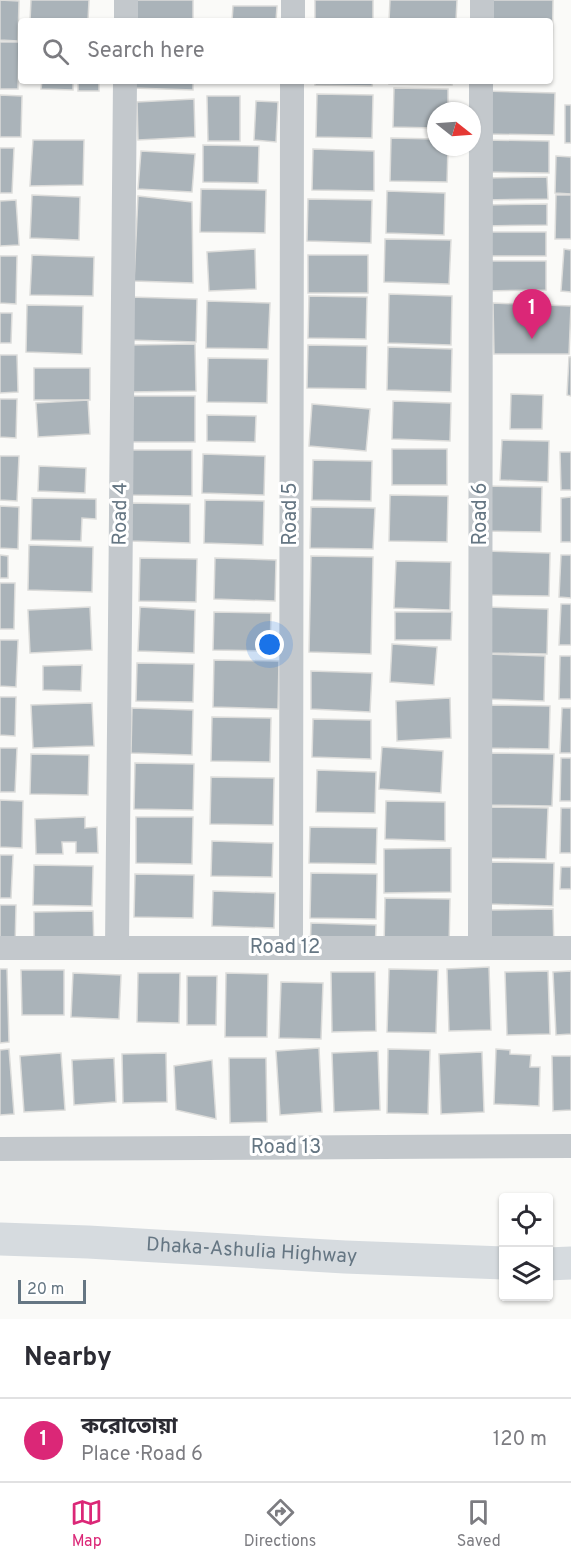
<!DOCTYPE html>
<html lang="en">
<head>
<meta charset="utf-8">
<style>
  :root { --surface:#fff; --page:#f2f2f3; --text:#2b2b33; --muted:#7c7c81; --line:#e1e1e2; --accent:#db2777 }
  body { margin:0; font-family:Overpass,"Noto Sans Bengali",sans-serif; background:var(--page); color:var(--text) }
  .controls { position:absolute; right:18px; bottom:18px; display:grid; overflow:hidden; border-radius:6px; box-shadow:0 2px 4px #0004 }
  .controls button { width:54px; height:54px; display:grid; place-items:center; padding:0; border:0; border-bottom:2px solid var(--line); background:var(--surface); color:var(--text); font:30px sans-serif }
  .compass { position:absolute; left:427px; top:102px; width:54px; height:54px; border-radius:50%; background:var(--surface); box-shadow:0 2px 4px #0004; rotate:107deg }
  .scale { position:absolute; left:18px; bottom:15px; width:68px; box-sizing:border-box; padding-left:6px; border:3px solid #657683; border-top:0; font-size:16px; line-height:21px; white-space:nowrap; color:#657683; -webkit-text-stroke:4px #fff; paint-order:stroke }
  .you { position:absolute; left:270px; top:645px; width:21px; height:21px; margin:-15px; border:4px solid #fff; border-radius:50%; background:#1a73e8; box-shadow:0 0 0 9px #1a73e833 }
  .badge { display:grid; place-items:center; width:39px; height:39px; border-radius:50%; background:var(--accent); color:#fff; font-size:20px; font-weight:700 }
  .pin { position:absolute; translate:-50% -50px; filter:drop-shadow(0 2px 3px #0008) }
  .pin::after { content:''; position:absolute; top:32px; width:21px; height:18px; background:inherit; clip-path:polygon(0 0,100% 0,50% 100%) }
  .list { margin:0; padding:0; list-style:none }
  h2 { display:flex; justify-content:space-between; align-items:center; height:78px; margin:0; padding:0 24px; font-size:26px }
  h2 small { font-size:20px; font-weight:400; color:var(--muted) }
  .list li { display:grid; grid-template-columns:39px 1fr auto; gap:18px; align-items:center; box-sizing:border-box; height:84px; padding:0 24px; border-top:2px solid var(--line) }
  .list b { display:block; font-size:22px; white-space:nowrap }
  .list p { margin:0; font-size:20px; white-space:nowrap; color:var(--muted) }
  .list em { font-size:20px; font-style:normal; color:var(--muted) }
  .icon { flex:none; width:33px; height:33px; fill:none; stroke:currentColor; stroke-width:2; stroke-linecap:round; stroke-linejoin:round }
  .map { position:relative; flex:none; width:571px; height:1319px; overflow:hidden }
  .search { position:absolute; background:var(--surface); box-shadow:0 2px 4px #0004; left:18px; right:18px; top:18px; height:66px; display:flex; align-items:center; gap:15px; box-sizing:border-box; padding:0 21px; border-radius:6px; color:var(--muted); font-size:22px }
  .sheet { height:162px; background:var(--surface) }
  nav { display:flex; justify-content:space-around; align-items:center; box-sizing:border-box; height:84px; border-top:2px solid var(--line); background:var(--surface); font-size:16px; color:var(--muted) }
  nav a { display:grid; justify-items:center; gap:3px }
  nav .on { color:var(--accent) }
  .map>svg:first-child { display:block }
</style>
</head>
<body>
<div class="map">
<svg width="571" height="1319" viewBox="0 0 571 1319">
  <rect width="100%" height="100%" fill="#fafaf8"/>
  <g fill="#aab3b9" stroke="#dcdcda" stroke-width="1.5">
    <polygon points="0,0 19,1 18,41 0,40"/>
    <polygon points="31,0 89,0 88,21 30,21"/>
    <polygon points="129,0 193,0 193,21 128,21"/>
    <rect x="315" y="0" width="58" height="21"/>
    <polygon points="390,0 457,0 456,21 389,21"/>
    <polygon points="484,0 553,0 552,71 550,71 550,21 483,21"/>
    <polygon points="233,6 277,6 276,21 232,21"/>
    <polygon points="0,42 19,42 18,89 0,89"/>
    <polygon points="42,81 73,81 73,90 41,89"/>
    <rect x="78" y="81" width="21" height="10"/>
    <polygon points="134,81 193,81 193,90 133,88"/>
    <polygon points="315,81 373,81 372,86 315,85"/>
    <polygon points="389,81 452,81 452,85 389,84"/>
    <polygon points="394,88 448,89 448,111 436,111 436,128 393,127"/>
    <polygon points="484,91 555,93 554,135 483,134"/>
    <polygon points="317,94 373,95 372,138 316,137"/>
    <polygon points="0,95 22,96 21,137 0,137"/>
    <polygon points="207,96 240,96 240,141 208,141"/>
    <polygon points="194,99 195,137 138,140 137,102"/>
    <polygon points="256,101 278,102 276,142 254,140"/>
    <rect x="565" y="105" width="6" height="38"/>
    <polygon points="391,138 436,139 436,147 448,147 447,182 390,181"/>
    <polygon points="33,140 84,140 83,185 30,186"/>
    <polygon points="484,140 549,141 549,173 483,172"/>
    <polygon points="203,145 259,146 258,183 203,182"/>
    <polygon points="0,148 14,148 12,193 0,193"/>
    <polygon points="313,149 374,151 374,191 312,190"/>
    <polygon points="141,151 195,154 192,192 138,189"/>
    <polygon points="556,156 571,157 571,194 555,193"/>
    <polygon points="547,177 548,199 484,200 484,178"/>
    <polygon points="201,189 266,190 265,233 200,232"/>
    <polygon points="387,191 445,193 444,235 386,233"/>
    <polygon points="32,195 80,197 79,240 30,238"/>
    <polygon points="556,195 571,195 571,239 555,239"/>
    <polygon points="138,196 192,202 193,283 134,281"/>
    <polygon points="308,199 372,200 371,243 307,241"/>
    <polygon points="16,200 19,245 0,246 0,201"/>
    <polygon points="547,204 547,225 484,226 484,205"/>
    <rect x="485" y="232" width="61" height="24"/>
    <polygon points="385,239 451,240 449,284 384,282"/>
    <polygon points="255,249 256,289 209,291 207,252"/>
    <polygon points="564,249 571,250 571,292 561,291"/>
    <polygon points="32,255 94,257 93,296 30,295"/>
    <rect x="308" y="255" width="60" height="38"/>
    <polygon points="0,256 17,256 16,304 0,303"/>
    <polygon points="486,261 546,261 546,290 485,291"/>
    <polygon points="389,294 452,296 451,345 388,343"/>
    <polygon points="309,296 367,297 366,339 308,338"/>
    <polygon points="130,297 197,299 196,342 129,340"/>
    <polygon points="207,301 270,303 268,349 206,348"/>
    <polygon points="493,303 571,306 569,354 494,354"/>
    <polygon points="27,305 83,306 82,354 26,352"/>
    <polygon points="0,313 12,313 11,343 0,343"/>
    <polygon points="195,344 196,391 129,392 128,345"/>
    <polygon points="308,345 367,346 366,389 307,388"/>
    <polygon points="388,347 452,349 451,392 387,390"/>
    <polygon points="0,355 17,355 18,392 0,393"/>
    <polygon points="569,357 571,357 571,396 567,395"/>
    <polygon points="208,358 268,359 267,403 207,402"/>
    <rect x="34" y="368" width="56" height="32"/>
    <polygon points="511,394 543,395 542,429 510,429"/>
    <polygon points="129,396 195,396 195,442 128,442"/>
    <polygon points="0,399 17,399 16,438 0,437"/>
    <polygon points="88,400 90,434 38,437 36,403"/>
    <polygon points="393,401 451,403 450,441 392,439"/>
    <polygon points="312,404 370,409 366,451 309,446"/>
    <polygon points="207,415 256,416 255,442 207,441"/>
    <polygon points="502,440 549,441 548,482 500,480"/>
    <rect x="392" y="449" width="55" height="36"/>
    <polygon points="131,450 192,450 192,496 130,495"/>
    <polygon points="560,452 571,452 571,490 561,490"/>
    <polygon points="203,454 265,456 264,495 202,493"/>
    <polygon points="0,456 19,456 17,501 0,500"/>
    <polygon points="313,460 372,461 371,501 312,500"/>
    <polygon points="39,466 86,468 85,493 38,491"/>
    <polygon points="485,486 542,487 541,532 484,531"/>
    <polygon points="390,495 448,496 447,542 389,541"/>
    <polygon points="571,497 571,542 561,542 561,498"/>
    <polygon points="32,498 96,499 96,519 82,518 81,541 31,540"/>
    <polygon points="205,500 264,501 263,545 204,543"/>
    <polygon points="131,503 190,504 190,543 130,541"/>
    <polygon points="0,506 19,507 18,549 0,548"/>
    <polygon points="311,507 375,508 373,549 310,548"/>
    <polygon points="29,545 93,547 92,592 28,590"/>
    <polygon points="485,551 550,553 549,596 483,595"/>
    <polygon points="0,555 8,556 8,578 0,578"/>
    <polygon points="561,555 571,555 571,598 559,597"/>
    <polygon points="311,556 373,557 371,654 309,652"/>
    <polygon points="140,558 197,559 196,602 139,601"/>
    <polygon points="215,558 276,560 275,601 214,599"/>
    <polygon points="396,561 451,562 450,610 394,608"/>
    <polygon points="0,583 15,583 14,629 0,629"/>
    <polygon points="561,604 571,604 571,645 559,645"/>
    <polygon points="90,607 92,650 30,653 28,610"/>
    <polygon points="140,607 195,610 194,653 138,651"/>
    <polygon points="487,607 548,609 547,654 486,653"/>
    <polygon points="214,612 271,613 270,651 213,650"/>
    <polygon points="395,612 452,612 451,640 395,640"/>
    <polygon points="0,640 18,640 16,687 0,686"/>
    <polygon points="392,644 437,647 434,685 390,682"/>
    <polygon points="485,654 545,656 544,701 484,699"/>
    <polygon points="560,656 571,656 571,699 559,699"/>
    <polygon points="214,660 279,661 278,709 213,707"/>
    <polygon points="137,663 194,664 193,702 136,701"/>
    <polygon points="82,665 81,691 43,690 43,666"/>
    <polygon points="311,671 372,673 370,712 311,709"/>
    <polygon points="0,697 16,697 15,736 0,735"/>
    <polygon points="450,698 451,738 397,741 396,701"/>
    <polygon points="92,703 94,746 33,748 31,705"/>
    <polygon points="487,705 550,706 549,749 486,748"/>
    <polygon points="132,708 193,710 192,755 131,753"/>
    <polygon points="562,708 571,708 571,753 560,753"/>
    <polygon points="212,717 271,718 270,762 211,761"/>
    <polygon points="313,719 371,720 371,759 312,757"/>
    <polygon points="382,747 443,751 441,793 379,789"/>
    <polygon points="0,748 17,748 15,792 0,792"/>
    <polygon points="487,753 554,754 552,806 485,805"/>
    <polygon points="31,754 89,755 88,795 30,794"/>
    <polygon points="561,758 571,758 571,801 560,801"/>
    <polygon points="135,763 194,764 193,810 134,809"/>
    <polygon points="317,770 376,772 375,813 316,812"/>
    <polygon points="211,777 274,778 273,825 210,824"/>
    <polygon points="0,800 23,801 22,848 0,847"/>
    <polygon points="386,801 445,802 445,841 385,839"/>
    <polygon points="488,807 548,808 546,859 487,858"/>
    <polygon points="561,808 571,808 571,853 560,853"/>
    <polygon points="85,817 85,828 97,827 98,853 76,853 76,842 62,842 63,854 36,854 35,819"/>
    <polygon points="136,817 193,817 192,864 136,863"/>
    <polygon points="310,827 377,828 376,864 309,863"/>
    <polygon points="212,841 273,843 272,877 211,876"/>
    <polygon points="451,848 451,892 384,893 384,849"/>
    <polygon points="0,855 13,855 11,898 0,898"/>
    <polygon points="490,862 554,863 553,906 489,904"/>
    <polygon points="34,865 93,866 92,906 33,905"/>
    <polygon points="561,867 571,867 571,889 560,889"/>
    <polygon points="311,873 377,874 376,919 310,918"/>
    <polygon points="135,874 194,875 193,918 134,917"/>
    <polygon points="213,891 275,893 274,928 212,926"/>
    <polygon points="385,898 450,899 449,949 384,948"/>
    <polygon points="0,905 16,905 15,947 0,947"/>
    <polygon points="553,909 554,950 490,951 490,910"/>
    <polygon points="93,911 94,951 34,952 34,912"/>
    <polygon points="311,923 376,925 375,955 310,954"/>
    <polygon points="489,967 491,1030 449,1031 447,969"/>
    <polygon points="0,969 7,969 9,1042 0,1043"/>
    <polygon points="389,969 438,970 436,1033 387,1032"/>
    <polygon points="21,970 64,970 64,1015 22,1015"/>
    <polygon points="548,971 550,1034 507,1035 505,972"/>
    <polygon points="571,971 571,1034 556,1035 553,972"/>
    <polygon points="331,972 375,972 376,1031 332,1032"/>
    <polygon points="73,973 121,975 119,1019 71,1017"/>
    <polygon points="138,973 180,973 179,1023 137,1022"/>
    <polygon points="226,973 268,974 267,1037 225,1037"/>
    <polygon points="187,976 217,976 216,1025 187,1025"/>
    <polygon points="281,982 323,983 321,1039 279,1038"/>
    <polygon points="319,1048 322,1112 280,1115 276,1051"/>
    <polygon points="9,1049 14,1114 0,1115 0,1050"/>
    <polygon points="388,1049 430,1050 428,1114 387,1113"/>
    <polygon points="496,1049 510,1050 510,1054 531,1055 530,1067 540,1067 539,1106 494,1104"/>
    <polygon points="378,1051 380,1110 334,1112 332,1053"/>
    <polygon points="482,1052 484,1112 441,1114 439,1054"/>
    <polygon points="61,1053 65,1110 24,1112 20,1056"/>
    <polygon points="166,1053 167,1102 123,1103 122,1054"/>
    <polygon points="552,1056 571,1056 571,1110 553,1111"/>
    <polygon points="114,1058 116,1102 74,1105 72,1060"/>
    <polygon points="229,1058 266,1058 267,1122 230,1123"/>
    <polygon points="212,1060 216,1119 176,1110 174,1066"/>
  </g>
  <g fill="none" stroke-linecap="round" stroke-linejoin="round">
    <g stroke="#c3c8cc" stroke-width="24">
      <polyline points="126,21 126,0"/>
      <polyline points="293,21 293,0"/>
      <polyline points="482,21 482,0"/>
      <polyline points="0,948 571,948"/>
      <polyline points="117,948 125,81"/>
      <polyline points="291,948 292,81"/>
      <polyline points="480,948 481,81"/>
      <polyline points="0,1149 571,1146"/>
    </g>
    <g stroke="#d6dbdf" stroke-width="33">
      <path id="s1" d="M0,1239L88,1242L345,1257L504,1263"/>
      <polyline points="548,1264 571,1263"/>
    </g>
  </g>
  <g text-anchor="middle" dominant-baseline="central" stroke-width="6" stroke-linejoin="round" paint-order="stroke">
    <g font-size="20" fill="#657683" stroke="#fff">
      <text transform="translate(121 514) rotate(-89)">Road 4</text>
      <text transform="translate(291 514) rotate(-90)">Road 5</text>
      <text transform="translate(481 514) rotate(-90)">Road 6</text>
      <text x="285" y="948">Road 12</text>
      <text x="286" y="1148">Road 13</text>
      <text stroke="none"><textPath href="#s1" startOffset="252">Dhaka-Ashulia Highway</textPath></text>
    </g>
  </g>
</svg>
<div class="controls">
<button><svg class="icon" aria-label="locate" viewBox="0 0 24 24"><circle cx="12" cy="12" r="6"/><path d="M12 2v4M12 18v4M2 12h4M18 12h4"/></svg></button>
<button><svg class="icon" aria-label="layers" viewBox="0 0 24 24"><path d="M12 4l9 5-9 5-9-5zM3 14l9 5 9-5"/></svg></button>
</div>
<svg class="compass" viewBox="-18 -18 36 36"><path d="M0-13l5 13h-10z" fill="#e53935"/><path d="M0 13l5-13h-10z" fill="#7c7c81"/></svg>
<div class="scale">20 m</div>
<div class="you"></div>
<div class="pin badge" style="left:532px;top:339px">1</div>
<div class="search"><svg class="icon" aria-label="search" viewBox="0 0 24 24"><circle cx="10" cy="10" r="6"/><path d="M15 15l6 6"/></svg>Search here</div>
</div>
<section class="sheet">
<h2>Nearby<small></small></h2>
<ul class="list">
<li><span class="badge">1</span><div><b>করোতোয়া</b><p>Place · Road 6</p></div><em>120 m</em></li>
</ul>
</section>
<nav>
<a class="on"><svg class="icon" aria-label="map" viewBox="0 0 24 24"><path d="M3 6l6-2 6 2 6-2v14l-6 2-6-2-6 2zM9 4v14M15 6v14"/></svg>Map</a>
<a><svg class="icon" aria-label="directions" viewBox="0 0 24 24"><path d="M12 3l9 9-9 9-9-9zM9 14v-3h6M13 9l2 2-2 2"/></svg>Directions</a>
<a><svg class="icon" aria-label="saved" viewBox="0 0 24 24"><path d="M7 4h10v16l-5-4-5 4z"/></svg>Saved</a>
</nav>
</body>
</html>
